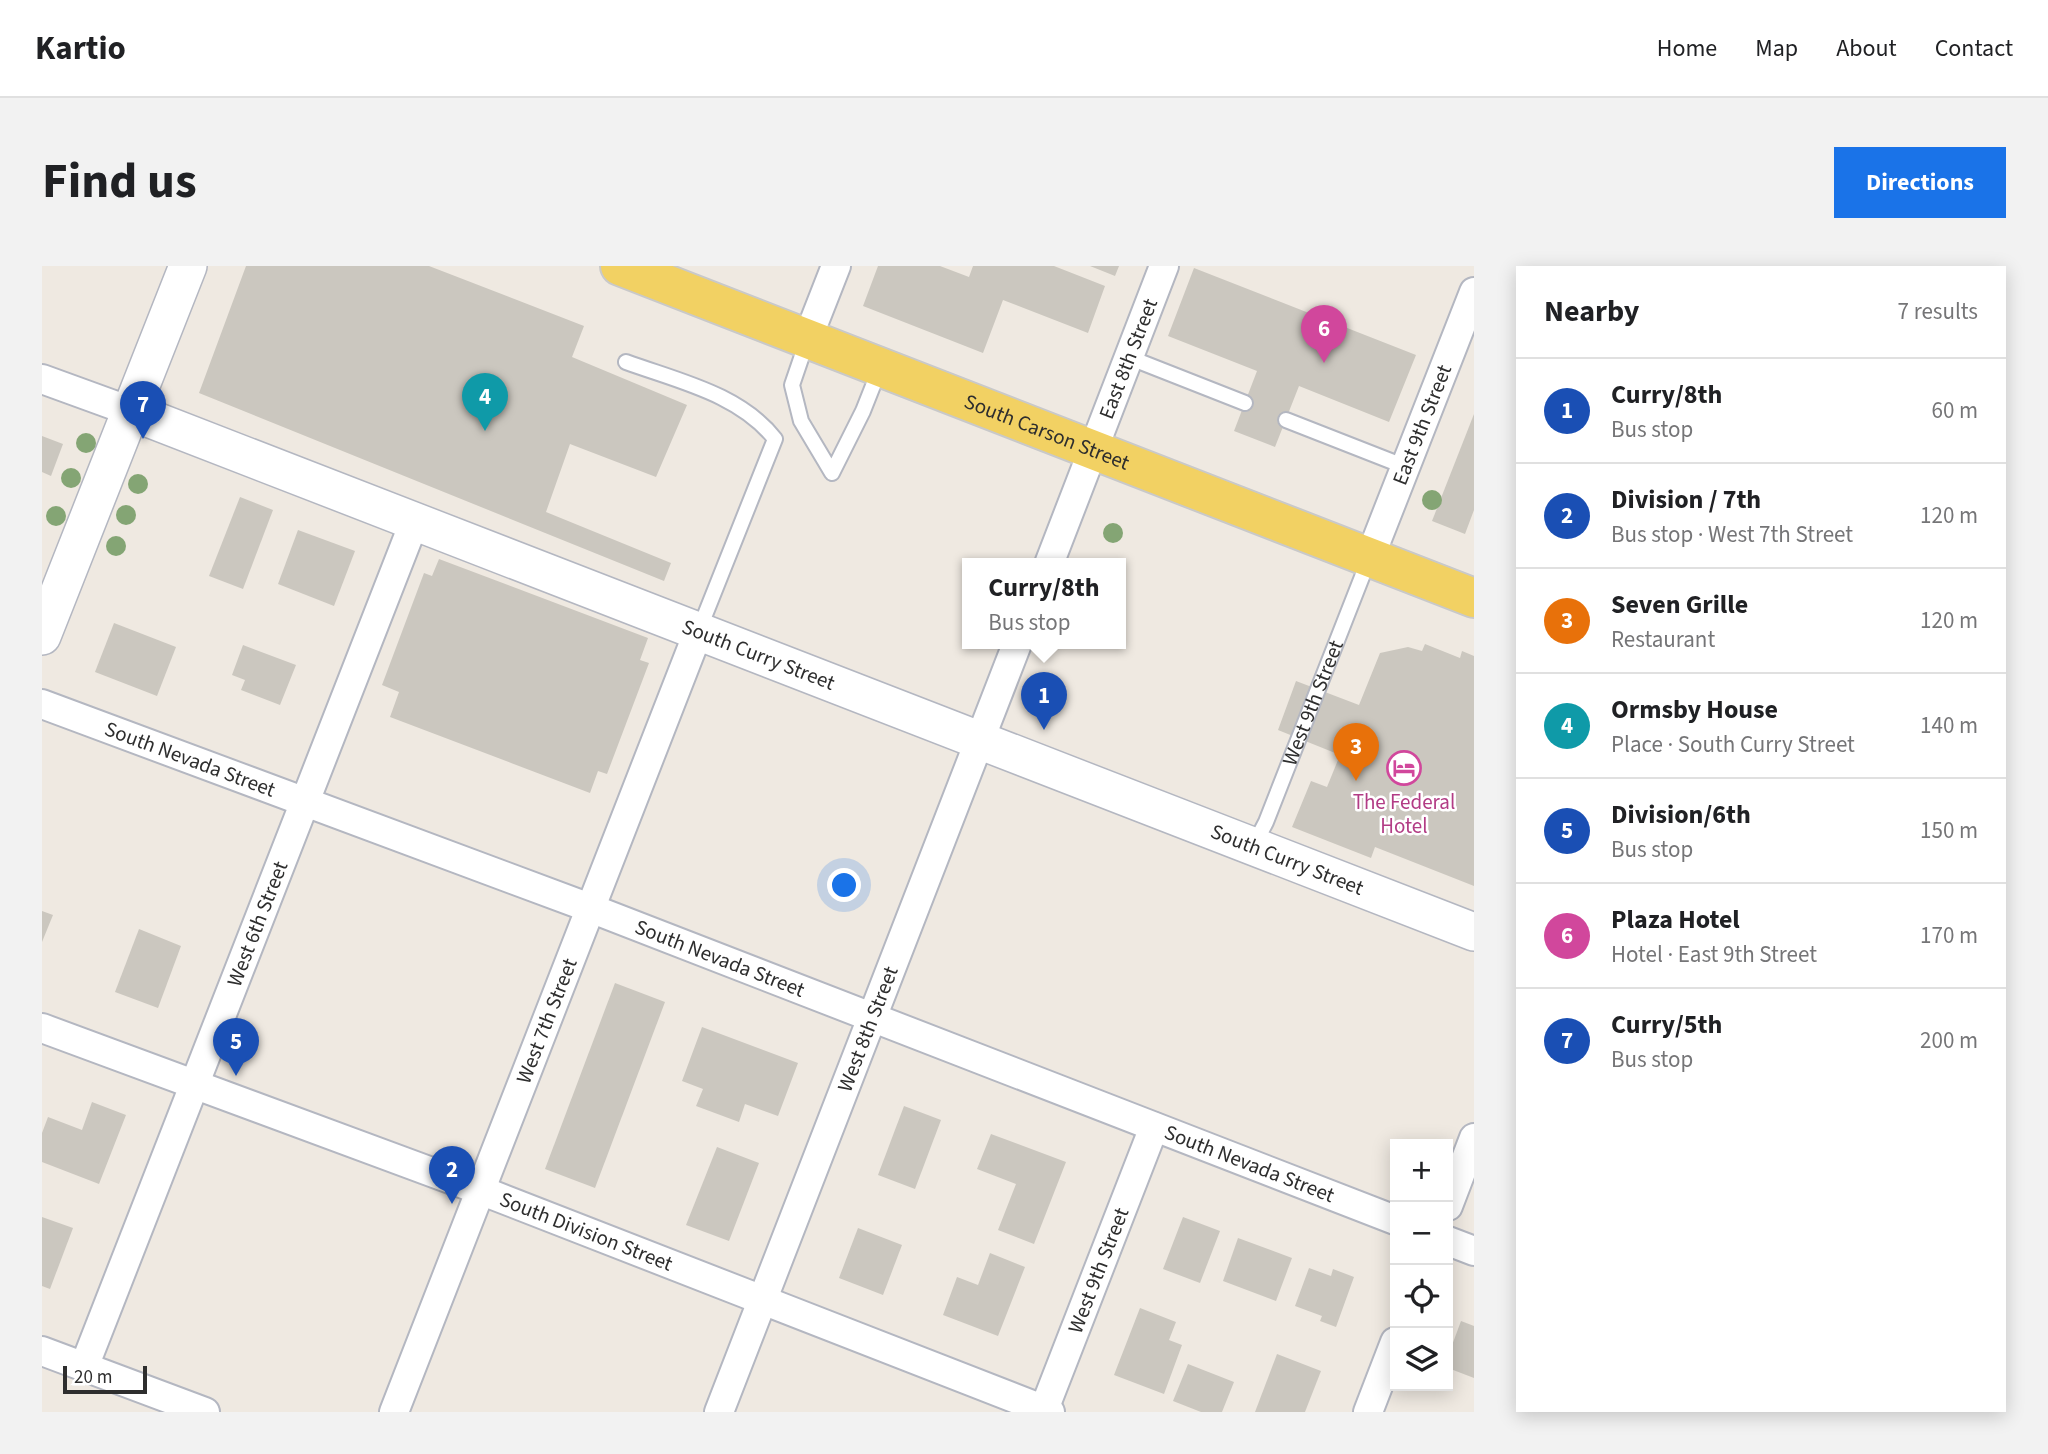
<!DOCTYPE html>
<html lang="en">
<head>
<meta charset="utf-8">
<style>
  :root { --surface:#fff; --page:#f2f2f2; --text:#202124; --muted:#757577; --line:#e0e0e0; --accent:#1a73e8 }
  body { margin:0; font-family:"Source Sans 3",sans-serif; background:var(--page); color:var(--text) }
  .controls { position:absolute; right:21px; bottom:21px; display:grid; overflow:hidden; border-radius:0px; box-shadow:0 4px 18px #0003 }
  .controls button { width:63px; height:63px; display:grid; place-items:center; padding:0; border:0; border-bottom:2px solid var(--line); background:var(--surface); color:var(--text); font:35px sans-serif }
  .scale { position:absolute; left:21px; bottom:18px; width:84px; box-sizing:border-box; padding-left:7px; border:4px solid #2e2e2e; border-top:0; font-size:19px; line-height:24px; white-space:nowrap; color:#2e2e2e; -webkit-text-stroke:5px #fff; paint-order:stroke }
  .you { position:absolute; left:803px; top:620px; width:24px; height:24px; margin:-18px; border:5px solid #fff; border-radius:50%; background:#1a73e8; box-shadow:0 0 0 10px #1a73e833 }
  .badge { display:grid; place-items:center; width:46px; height:46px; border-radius:50%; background:var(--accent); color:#fff; font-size:23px; font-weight:700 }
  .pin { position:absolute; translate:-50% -58px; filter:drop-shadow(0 2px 4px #0008) }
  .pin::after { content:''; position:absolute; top:37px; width:24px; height:21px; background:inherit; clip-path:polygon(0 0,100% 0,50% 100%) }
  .popup { position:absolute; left:920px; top:292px; width:164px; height:91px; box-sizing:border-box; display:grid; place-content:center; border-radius:0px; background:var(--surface); filter:drop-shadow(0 2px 5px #0005); font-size:23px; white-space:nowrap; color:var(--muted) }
  .popup b { font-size:26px; color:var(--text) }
  .popup::after { content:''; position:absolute; left:50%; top:100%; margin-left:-14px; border:14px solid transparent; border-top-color:var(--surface) }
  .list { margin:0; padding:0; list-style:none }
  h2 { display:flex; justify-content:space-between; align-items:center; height:91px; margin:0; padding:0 28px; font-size:30px }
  h2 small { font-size:23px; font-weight:400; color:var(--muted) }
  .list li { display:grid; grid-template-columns:46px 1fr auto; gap:21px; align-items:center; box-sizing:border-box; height:105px; padding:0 28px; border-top:2px solid var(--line) }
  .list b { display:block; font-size:26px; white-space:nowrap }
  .list p { margin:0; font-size:23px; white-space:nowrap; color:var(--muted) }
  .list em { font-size:23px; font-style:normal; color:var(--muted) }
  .icon { flex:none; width:38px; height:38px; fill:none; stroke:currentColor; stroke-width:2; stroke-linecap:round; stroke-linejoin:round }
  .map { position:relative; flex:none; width:1432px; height:1146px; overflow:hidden; border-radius:0px }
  header { display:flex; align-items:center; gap:42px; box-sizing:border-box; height:98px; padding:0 35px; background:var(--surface); border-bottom:2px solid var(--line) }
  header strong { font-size:33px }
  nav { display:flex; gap:38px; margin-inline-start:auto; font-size:24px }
  .intro { display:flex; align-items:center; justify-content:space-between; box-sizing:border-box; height:168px; padding:0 42px }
  h1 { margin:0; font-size:49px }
  .button { padding:18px 32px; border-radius:0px; background:var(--accent); color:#fff; font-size:24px; font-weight:700 }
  main { display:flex; gap:42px; padding:0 42px }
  aside { flex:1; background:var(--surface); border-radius:0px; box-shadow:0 4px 18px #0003 }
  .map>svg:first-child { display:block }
</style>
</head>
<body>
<header>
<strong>Kartio</strong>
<nav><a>Home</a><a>Map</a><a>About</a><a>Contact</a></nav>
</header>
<div class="intro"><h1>Find us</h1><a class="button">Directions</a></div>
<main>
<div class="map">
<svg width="1432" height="1146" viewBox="0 0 1432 1146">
  <rect width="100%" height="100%" fill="#efe9e1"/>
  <g fill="#cbc7bf">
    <polygon points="204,0 387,0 542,60 530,91 645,139 614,211 528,178 504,246 629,297 622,315 157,127"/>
    <polygon points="836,0 898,0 927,11 931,0 1012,0 1063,20 1046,67 961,34 941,87 821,40"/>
    <polygon points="1048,0 1077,0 1073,10"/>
    <polygon points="1152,2 1374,89 1347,156 1257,120 1233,181 1192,165 1215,105 1126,70"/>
    <polygon points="1432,148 1432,244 1423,268 1390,255"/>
    <polygon points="0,170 21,178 9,210 0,206"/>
    <polygon points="198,231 231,244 201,323 167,310"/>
    <polygon points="256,264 313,285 292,340 236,318"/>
    <polygon points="397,293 606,372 598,394 607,397 565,508 556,505 548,527 348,451 357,426 340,419 382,307 390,310"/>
    <polygon points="72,357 134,381 115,430 53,406"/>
    <polygon points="1383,378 1418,392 1420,385 1432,390 1432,620 1333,581 1329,592 1250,561 1269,515 1285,521 1298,489 1236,464 1254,415 1317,439 1338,387 1366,381 1380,385"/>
    <polygon points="201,379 254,399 238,439 199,424 203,414 190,409"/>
    <polygon points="0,645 11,649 0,676"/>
    <polygon points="97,663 139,680 116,742 73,726"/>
    <polygon points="573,717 623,736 553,922 503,903"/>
    <polygon points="660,761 756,797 736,850 703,838 697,856 654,840 661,823 640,815"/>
    <polygon points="50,836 84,849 57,918 0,896 0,867 6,851 40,864"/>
    <polygon points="862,840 899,854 873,923 836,909"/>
    <polygon points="949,868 1024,896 992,978 956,964 974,918 935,903"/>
    <polygon points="675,881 717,897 687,975 644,959"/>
    <polygon points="0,951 31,962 8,1023 0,1020"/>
    <polygon points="1141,951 1178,965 1158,1017 1121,1003"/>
    <polygon points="816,962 860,979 841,1029 797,1012"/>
    <polygon points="1196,972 1250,992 1234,1035 1181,1015"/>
    <polygon points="948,987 983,1001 956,1070 901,1049 915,1011 936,1019"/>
    <polygon points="1267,1002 1289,1010 1291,1003 1312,1011 1294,1061 1278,1055 1280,1050 1253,1040"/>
    <polygon points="1098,1042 1134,1056 1127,1074 1140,1079 1122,1128 1072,1109"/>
    <polygon points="1419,1055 1432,1060 1432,1112 1406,1102 1406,1090"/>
    <polygon points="1235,1088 1279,1105 1263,1146 1213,1146"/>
    <polygon points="1146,1098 1192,1116 1180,1146 1159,1146 1131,1135"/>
  </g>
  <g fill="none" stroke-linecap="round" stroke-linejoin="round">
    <g stroke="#b4b7c1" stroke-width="18">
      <g id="service">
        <polyline points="765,75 750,119 759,155 790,207 821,145 838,102"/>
        <polyline points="1086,91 1203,137"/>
        <path d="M584,96C636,115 698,128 733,173L657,364"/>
        <polyline points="1244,154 1364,201"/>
        <path id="s1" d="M1212,579L1224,556L1327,293"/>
      </g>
    </g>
    <g stroke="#b4b7c1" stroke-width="32">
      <g id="minor">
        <polyline points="765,74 794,0"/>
        <polyline points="0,113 88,145"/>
        <path id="s2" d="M1328,291L1432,26"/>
        <path id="s3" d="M1007,298L1122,0"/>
        <path id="s4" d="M0,438L548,642L1353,954"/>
        <path id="s5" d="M0,762L438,924L1008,1146"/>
        <polyline points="1406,940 1432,872"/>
        <polyline points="1406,975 1432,985"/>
        <polyline points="0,1085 163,1146"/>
        <path id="s6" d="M42,1101L373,254"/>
        <path id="s7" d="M352,1146L657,364"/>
        <path id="s8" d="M677,1146L975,378"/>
        <path id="s9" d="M1001,1146L1112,861"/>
        <polyline points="1326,1146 1353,1076"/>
      </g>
    </g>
    <g stroke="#b4b7c1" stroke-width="40">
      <g id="tertiary">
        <path id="s10" d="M88,145L1432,666"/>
        <polyline points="0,370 146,0"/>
      </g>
    </g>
    <g stroke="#c9c9c9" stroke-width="42">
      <g id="primary">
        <path id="s11" d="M578,0L1432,332"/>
      </g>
    </g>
    <use href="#service" stroke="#fff" stroke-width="14"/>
    <use href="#minor" stroke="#fff" stroke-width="28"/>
    <use href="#tertiary" stroke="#fff" stroke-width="37"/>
    <use href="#primary" stroke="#f2d163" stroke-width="38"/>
  </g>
  <g fill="#84a574">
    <circle cx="44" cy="177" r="10"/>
    <circle cx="29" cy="212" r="10"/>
    <circle cx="96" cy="218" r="10"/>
    <circle cx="1390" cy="234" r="10"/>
    <circle cx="84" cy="249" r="10"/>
    <circle cx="14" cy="250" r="10"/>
    <circle cx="1071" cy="267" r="10"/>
    <circle cx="74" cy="280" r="10"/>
  </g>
  <defs>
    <g id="hotel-ring" transform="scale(1.75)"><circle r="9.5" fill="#fff" stroke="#d1479c" stroke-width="1.5"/><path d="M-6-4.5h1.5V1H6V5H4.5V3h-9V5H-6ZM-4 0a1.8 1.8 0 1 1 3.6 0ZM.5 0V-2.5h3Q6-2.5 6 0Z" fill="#d1479c"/></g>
  </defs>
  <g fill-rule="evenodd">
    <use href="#hotel-ring" x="1362" y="502"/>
  </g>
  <g text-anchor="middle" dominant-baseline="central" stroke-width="5" stroke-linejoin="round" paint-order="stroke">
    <g font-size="21" fill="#2e2e2e" stroke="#fff">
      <text stroke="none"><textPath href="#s3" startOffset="220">East 8th Street</textPath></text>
      <text stroke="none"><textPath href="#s2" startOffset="142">East 9th Street</textPath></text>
      <text stroke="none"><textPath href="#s11" startOffset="458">South Carson Street</textPath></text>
      <text stroke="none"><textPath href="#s10" startOffset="674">South Curry Street</textPath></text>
      <text stroke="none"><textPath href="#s1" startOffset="154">West 9th Street</textPath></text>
      <text stroke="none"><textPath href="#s4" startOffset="158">South Nevada Street</textPath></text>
      <text stroke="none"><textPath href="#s10" startOffset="1241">South Curry Street</textPath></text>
      <text stroke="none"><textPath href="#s6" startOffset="476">West 6th Street</textPath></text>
      <text stroke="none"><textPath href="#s4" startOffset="724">South Nevada Street</textPath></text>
      <text stroke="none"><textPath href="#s7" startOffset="420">West 7th Street</textPath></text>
      <text stroke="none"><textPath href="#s8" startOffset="411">West 8th Street</textPath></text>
      <text stroke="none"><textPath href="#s4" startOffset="1292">South Nevada Street</textPath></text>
      <text stroke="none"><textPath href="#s5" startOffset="581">South Division Street</textPath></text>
      <text stroke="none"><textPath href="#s9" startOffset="152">West 9th Street</textPath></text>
    </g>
    <g font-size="21" fill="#b23c85" stroke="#fff">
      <text x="1362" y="536">The Federal<tspan x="1362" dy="24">Hotel</tspan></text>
    </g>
  </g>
</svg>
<div class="controls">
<button>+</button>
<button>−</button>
<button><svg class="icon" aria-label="locate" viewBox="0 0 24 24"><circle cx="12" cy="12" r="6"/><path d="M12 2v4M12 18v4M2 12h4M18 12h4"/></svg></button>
<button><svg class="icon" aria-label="layers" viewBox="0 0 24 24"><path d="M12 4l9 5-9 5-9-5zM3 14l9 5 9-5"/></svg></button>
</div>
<div class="scale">20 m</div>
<div class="you"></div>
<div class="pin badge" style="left:1002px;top:464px;background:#1a4fb4">1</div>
<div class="popup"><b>Curry/8th</b>Bus stop</div>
<div class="pin badge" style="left:410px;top:938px;background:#1a4fb4">2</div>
<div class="pin badge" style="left:1314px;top:515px;background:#e8710a">3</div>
<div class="pin badge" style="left:443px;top:165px;background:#0f9aa8">4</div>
<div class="pin badge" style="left:194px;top:810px;background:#1a4fb4">5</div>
<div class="pin badge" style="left:1282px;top:97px;background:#d1479c">6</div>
<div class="pin badge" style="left:101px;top:173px;background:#1a4fb4">7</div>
</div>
<aside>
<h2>Nearby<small>7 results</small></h2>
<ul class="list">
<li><span class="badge" style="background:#1a4fb4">1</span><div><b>Curry/8th</b><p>Bus stop</p></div><em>60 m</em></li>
<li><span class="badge" style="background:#1a4fb4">2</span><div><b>Division / 7th</b><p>Bus stop · West 7th Street</p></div><em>120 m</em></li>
<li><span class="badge" style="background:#e8710a">3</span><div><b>Seven Grille</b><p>Restaurant</p></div><em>120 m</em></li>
<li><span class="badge" style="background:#0f9aa8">4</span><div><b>Ormsby House</b><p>Place · South Curry Street</p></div><em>140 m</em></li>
<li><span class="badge" style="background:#1a4fb4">5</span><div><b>Division/6th</b><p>Bus stop</p></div><em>150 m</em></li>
<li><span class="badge" style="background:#d1479c">6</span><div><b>Plaza Hotel</b><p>Hotel · East 9th Street</p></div><em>170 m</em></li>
<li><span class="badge" style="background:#1a4fb4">7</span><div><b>Curry/5th</b><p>Bus stop</p></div><em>200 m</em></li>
</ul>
</aside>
</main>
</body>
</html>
